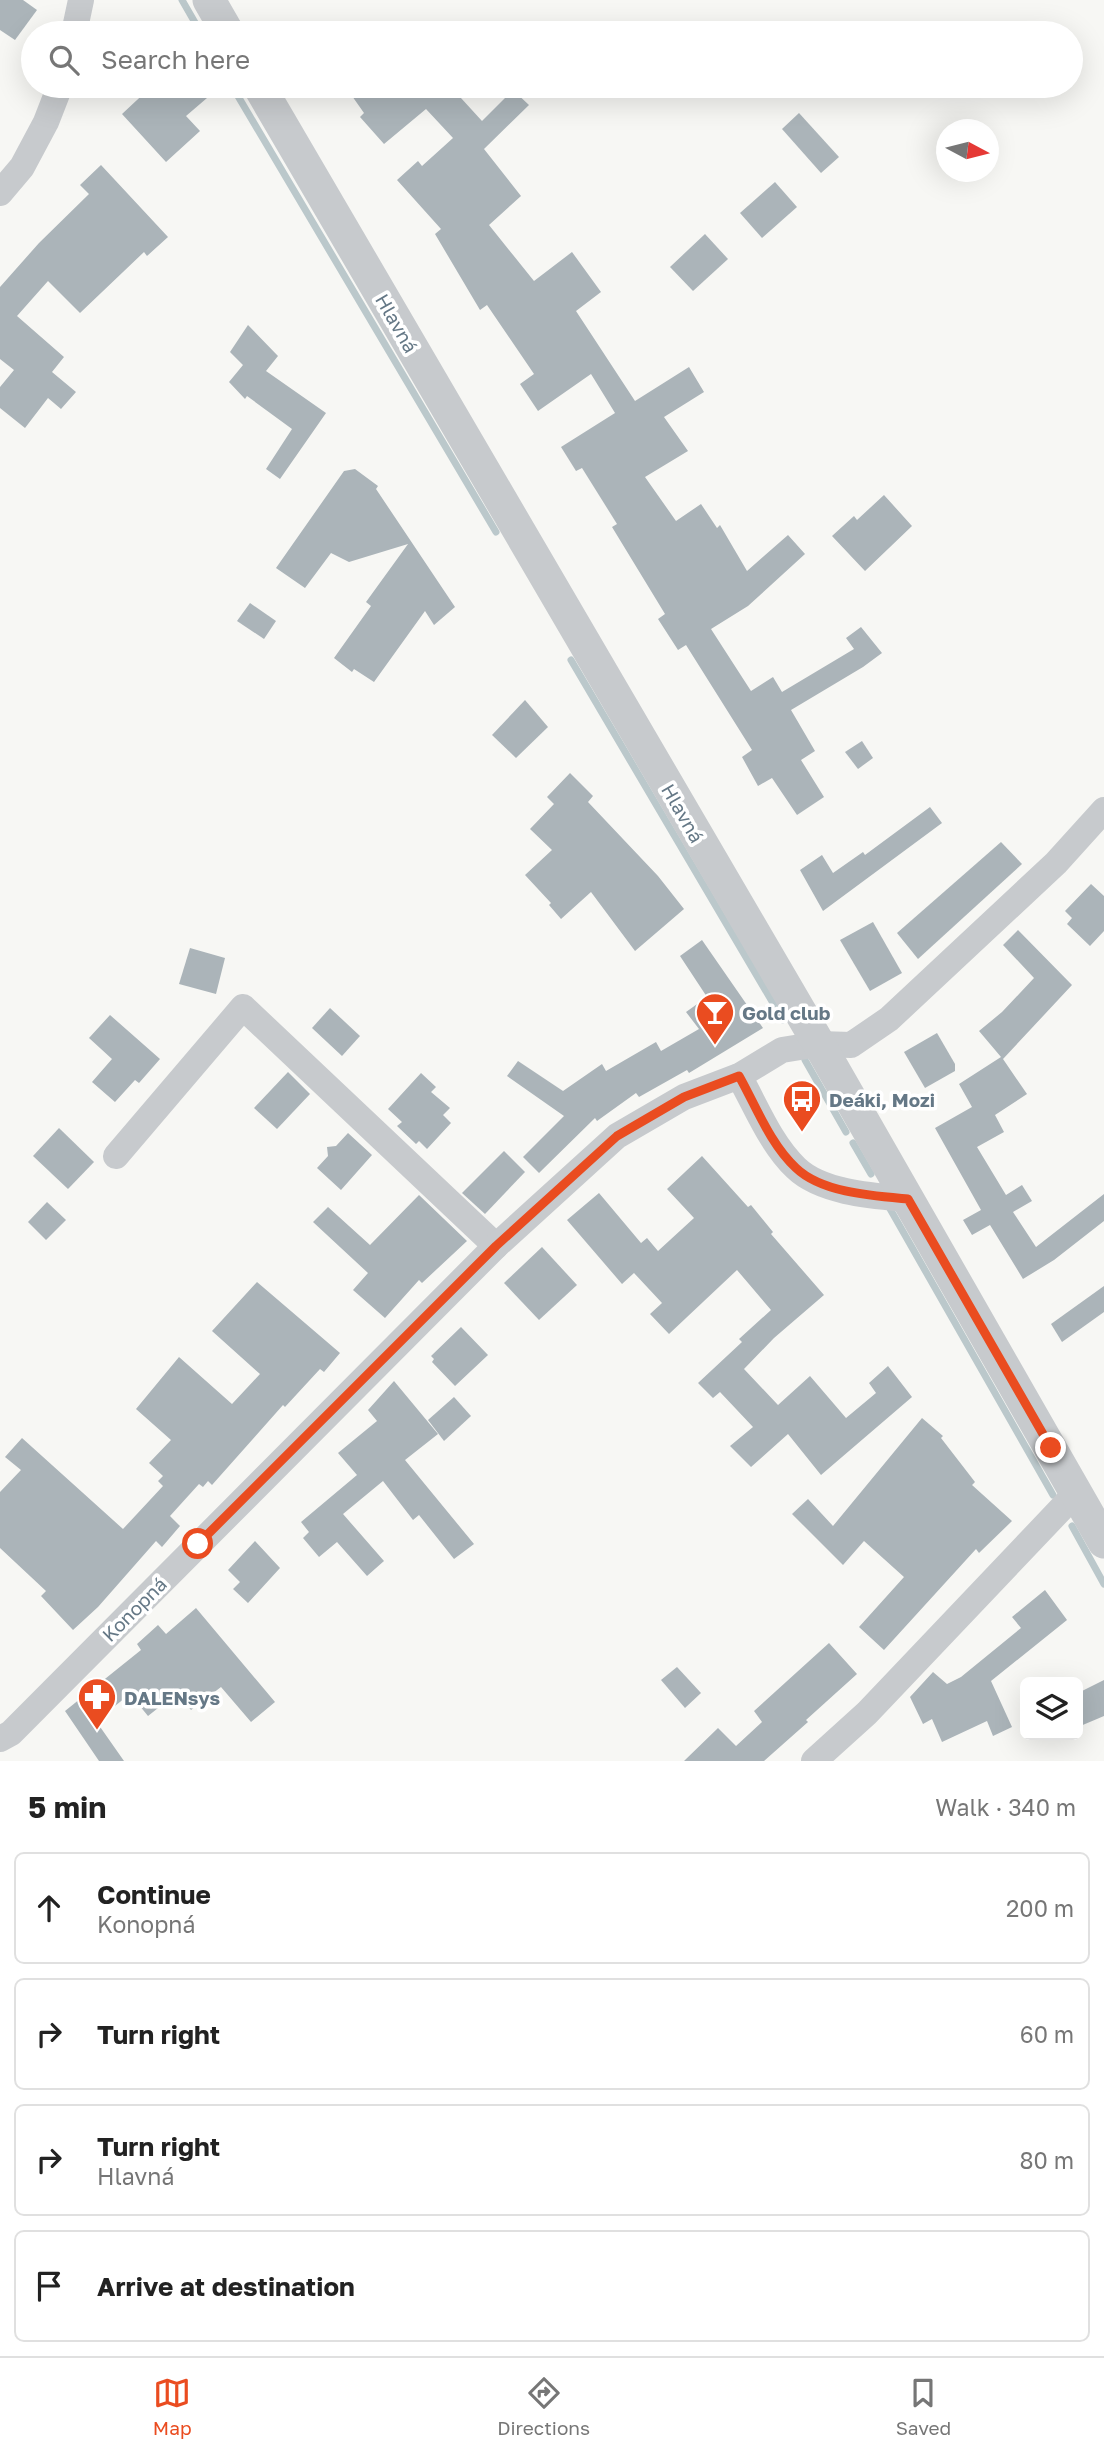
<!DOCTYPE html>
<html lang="en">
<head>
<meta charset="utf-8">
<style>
  :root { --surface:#fff; --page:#f2f2f2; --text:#222; --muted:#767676; --line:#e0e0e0; --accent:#ea4c20 }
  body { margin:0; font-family:"Golos Text",sans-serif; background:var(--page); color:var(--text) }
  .controls { position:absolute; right:21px; bottom:21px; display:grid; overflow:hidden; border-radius:10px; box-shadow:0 7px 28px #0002 }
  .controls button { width:63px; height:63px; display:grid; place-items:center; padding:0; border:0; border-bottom:2px solid var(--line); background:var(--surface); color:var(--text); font:35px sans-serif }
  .compass { position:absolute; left:936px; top:119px; width:63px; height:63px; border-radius:50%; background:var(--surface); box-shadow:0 7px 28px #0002; rotate:97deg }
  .stop { position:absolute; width:21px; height:21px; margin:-16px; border:5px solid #ea4c20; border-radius:50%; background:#fff }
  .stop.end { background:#ea4c20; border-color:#fff; box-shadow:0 2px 7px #0008 }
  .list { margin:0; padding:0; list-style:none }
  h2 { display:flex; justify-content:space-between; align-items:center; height:91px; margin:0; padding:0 28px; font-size:30px }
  h2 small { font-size:23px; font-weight:400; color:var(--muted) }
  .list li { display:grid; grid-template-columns:46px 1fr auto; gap:21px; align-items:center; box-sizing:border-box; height:112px; margin:0 14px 14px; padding:0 14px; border:2px solid var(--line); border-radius:10px }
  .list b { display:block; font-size:26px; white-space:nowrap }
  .list p { margin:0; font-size:23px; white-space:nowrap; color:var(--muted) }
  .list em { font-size:23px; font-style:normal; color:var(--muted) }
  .icon { flex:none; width:38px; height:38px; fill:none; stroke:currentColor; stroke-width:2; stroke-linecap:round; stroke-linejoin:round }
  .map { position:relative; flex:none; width:1104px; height:1761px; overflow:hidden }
  .search { position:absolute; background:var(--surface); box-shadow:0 7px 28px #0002; left:21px; right:21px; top:21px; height:77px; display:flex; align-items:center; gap:18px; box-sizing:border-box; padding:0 24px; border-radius:38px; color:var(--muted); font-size:26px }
  .sheet { height:595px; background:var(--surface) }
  nav { display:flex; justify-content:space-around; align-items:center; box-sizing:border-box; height:98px; border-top:2px solid var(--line); background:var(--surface); font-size:19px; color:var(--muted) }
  nav a { display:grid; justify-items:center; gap:4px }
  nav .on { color:var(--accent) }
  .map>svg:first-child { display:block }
</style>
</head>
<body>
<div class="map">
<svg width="1104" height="1761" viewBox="0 0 1104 1761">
  <rect width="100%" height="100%" fill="#f7f7f4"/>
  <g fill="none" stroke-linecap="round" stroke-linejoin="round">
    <g stroke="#bbc8cb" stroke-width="7">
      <polyline points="182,0 201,33"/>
      <polyline points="232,86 496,532"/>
      <polyline points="571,660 783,1020"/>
      <polyline points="805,1060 846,1132"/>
      <polyline points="853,1143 871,1174"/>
      <polyline points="889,1207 1053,1495"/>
      <polyline points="1072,1526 1104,1584"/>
    </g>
  </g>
  <g fill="#abb4b9">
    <polygon points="0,0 23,0 37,10 15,40 0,30"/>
    <polygon points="152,86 196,86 207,98 186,116 200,131 166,162 122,114"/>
    <polygon points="345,86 450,86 482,121 513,90 529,105 484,149 521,196 489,225 534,281 572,252 601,292 576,311 635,401 689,367 704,392 664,417 688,451 645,477 676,521 701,504 717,528 720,525 747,571 788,535 805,554 748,606 711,629 751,691 773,677 782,692 854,649 846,638 861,627 882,653 863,667 791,710 815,751 801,760 824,797 797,815 772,778 758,786 742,757 752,750 686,645 678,650 658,619 665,614 612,527 617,524 582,468 576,471 561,447 615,413 591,374 538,411 520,384 534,374 487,305 480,310 435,234 441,229 397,180 418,161 422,166 453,138 426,109 384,144 360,117 364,113"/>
    <polygon points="799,113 839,157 821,173 782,129"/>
    <polygon points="101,165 168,237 147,256 144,252 80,313 48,281 17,316 64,357 52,372 76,392 61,409 48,398 25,428 0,408 0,387 14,370 0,359 0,287 39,243 89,194 80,185"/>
    <polygon points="775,182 797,207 762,238 740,213"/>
    <polygon points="705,234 728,259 693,291 670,267"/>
    <polygon points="248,325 278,356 266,371 326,413 280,479 266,469 292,429 247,396 245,399 229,382 243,365 230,352"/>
    <polygon points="355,469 378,486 376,489 455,607 434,625 425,611 374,682 354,669 352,672 334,658 371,606 366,602 408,544 349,562 331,553 305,588 276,568 344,471"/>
    <polygon points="884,495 912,526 865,571 832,536 854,516 857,520"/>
    <polygon points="250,603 276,621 264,639 237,621"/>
    <polygon points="525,700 548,727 516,758 492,735"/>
    <polygon points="862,741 873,758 858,769 845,752"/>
    <polygon points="570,773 593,796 588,802 658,876 684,909 635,951 591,892 561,919 549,905 551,903 525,875 552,850 530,829 554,804 547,797"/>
    <polygon points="930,807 942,823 823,911 800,870 822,855 833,873 863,852 865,855"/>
    <polygon points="1001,842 1022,864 918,959 897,933"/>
    <polygon points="1091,884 1104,896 1104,931 1090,946 1067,924 1072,918 1065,911"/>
    <polygon points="873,922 902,973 870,991 840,940"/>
    <polygon points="1018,930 1072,985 1003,1059 1027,1094 995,1115 1004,1132 977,1147 1006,1195 1022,1185 1032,1201 1013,1212 1036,1247 1104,1194 1104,1221 1054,1260 1023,1279 990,1225 972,1235 963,1220 981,1210 935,1128 972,1107 959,1084 1001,1057 979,1031 1002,1012 1034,978 1003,945"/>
    <polygon points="702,940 763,1028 689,1073 687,1070 639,1097 636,1093 597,1121 595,1118 539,1173 523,1157 564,1116 507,1076 518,1061 563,1091 602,1064 606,1071 656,1042 661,1051 699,1029 686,1012 707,997 680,956"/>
    <polygon points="190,948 225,958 216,994 179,984"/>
    <polygon points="330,1008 360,1036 342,1056 312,1028"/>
    <polygon points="110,1015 160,1059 139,1083 135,1080 115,1102 92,1082 112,1059 89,1038"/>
    <polygon points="937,1033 955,1064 955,1071 925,1088 904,1052"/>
    <polygon points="288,1072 310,1094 277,1129 254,1108"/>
    <polygon points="421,1073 436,1087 431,1092 450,1108 443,1115 451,1123 427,1149 419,1141 416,1144 397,1126 402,1122 388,1109"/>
    <polygon points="59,1128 94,1162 68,1189 33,1156"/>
    <polygon points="348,1133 372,1155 341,1190 317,1168 328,1156 327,1147 336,1146"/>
    <polygon points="504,1151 525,1172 485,1214 462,1193"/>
    <polygon points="702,1156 748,1207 751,1205 773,1232 771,1234 824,1295 774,1338 744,1369 778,1405 810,1376 846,1418 876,1393 869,1383 888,1366 912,1397 821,1475 788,1434 751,1467 730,1446 753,1427 720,1392 713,1398 698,1383 742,1342 739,1339 771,1310 737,1270 669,1334 650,1314 662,1303 634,1273 622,1284 567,1220 599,1193 641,1243 647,1238 658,1251 694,1218 667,1189"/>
    <polygon points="419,1195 467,1241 422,1283 419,1280 385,1318 353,1290 368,1273 313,1222 328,1207 370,1245"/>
    <polygon points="47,1202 66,1220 46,1240 28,1222"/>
    <polygon points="542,1247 577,1285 539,1320 504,1283"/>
    <polygon points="257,1282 340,1353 324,1372 320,1369 285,1407 283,1405 212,1485 208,1481 203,1487 199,1484 170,1516 180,1526 162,1547 156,1541 98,1607 73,1630 41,1596 46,1591 0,1548 0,1492 21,1470 5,1457 22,1438 123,1529 163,1486 158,1481 163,1476 149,1463 171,1440 136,1409 179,1357 232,1404 260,1374 212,1331"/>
    <polygon points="1104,1286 1104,1312 1062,1342 1051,1324"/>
    <polygon points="461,1327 488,1355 455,1386 432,1362 434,1359 431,1356"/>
    <polygon points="394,1381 438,1434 405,1460 474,1544 454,1559 419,1515 413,1520 383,1481 343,1514 384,1561 367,1576 337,1542 319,1557 303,1538 309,1532 301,1522 357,1475 338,1453 377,1421 368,1410"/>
    <polygon points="454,1397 471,1416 444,1441 428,1420"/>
    <polygon points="922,1418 943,1436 941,1438 975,1482 972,1485 1012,1521 979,1553 976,1549 884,1650 859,1627 904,1577 864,1541 843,1565 792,1514 808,1499 833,1526"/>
    <polygon points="255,1541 280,1568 248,1603 233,1589 240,1582 228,1570"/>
    <polygon points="1045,1590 1067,1620 991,1681 1012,1727 993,1736 987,1721 942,1742 932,1719 923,1724 910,1697 933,1672 947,1684 961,1677 1021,1628 1012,1617"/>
    <polygon points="196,1608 275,1702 251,1722 221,1687 191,1710 177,1693 148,1716 130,1694 96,1721 124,1761 99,1761 65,1711 141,1650 137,1644 158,1625 166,1634"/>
    <polygon points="829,1643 857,1674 806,1720 808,1722 764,1761 684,1761 718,1728 736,1746 762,1722 754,1711"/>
    <polygon points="677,1667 701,1693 685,1708 661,1680"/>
    <polygon points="1104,1680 1104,1716 1078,1727 1078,1693"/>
  </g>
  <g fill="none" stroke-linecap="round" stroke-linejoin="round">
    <g stroke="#c7cacd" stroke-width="26">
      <polyline points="74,33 81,0"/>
      <polyline points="0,193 22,167 46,122 60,86"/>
      <path d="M739,1076C756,1106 770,1143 796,1168C822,1193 874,1196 908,1199"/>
      <polyline points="116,1156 243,1007 496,1246"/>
      <polyline points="0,1739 11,1733 496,1246 617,1136 684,1097 739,1076 782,1050 819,1044 851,1045 889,1019 1056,863 1104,810"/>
      <polyline points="814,1761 867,1713 1077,1492"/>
    </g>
    <g stroke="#c7cacd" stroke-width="33">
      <polyline points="209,0 228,33"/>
      <polyline points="259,86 819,1044 1104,1542"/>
    </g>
  </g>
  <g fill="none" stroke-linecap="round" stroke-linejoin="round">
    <path stroke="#ea4c20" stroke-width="9" d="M198,1544L496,1246L617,1136L684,1097L739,1076C756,1106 770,1144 796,1168C822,1193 874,1196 908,1199L1051,1448"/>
  </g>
  <defs>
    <g id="bar-pin" transform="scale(2.0125)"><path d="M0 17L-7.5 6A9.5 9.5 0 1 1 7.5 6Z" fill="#ea4c20" stroke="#fff"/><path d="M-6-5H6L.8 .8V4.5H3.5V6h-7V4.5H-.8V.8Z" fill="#fff"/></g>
    <g id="bus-pin" transform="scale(2.0125)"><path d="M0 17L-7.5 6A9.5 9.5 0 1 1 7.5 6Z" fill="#ea4c20" stroke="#fff"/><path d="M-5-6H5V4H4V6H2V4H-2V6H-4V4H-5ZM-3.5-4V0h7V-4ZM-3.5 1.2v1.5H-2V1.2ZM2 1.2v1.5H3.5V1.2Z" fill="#fff"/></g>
    <g id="pharmacy-pin" transform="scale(2.0125)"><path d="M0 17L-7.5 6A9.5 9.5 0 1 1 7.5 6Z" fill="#ea4c20" stroke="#fff"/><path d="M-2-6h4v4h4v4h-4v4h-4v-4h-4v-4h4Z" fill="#fff"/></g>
  </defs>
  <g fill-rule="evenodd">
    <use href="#bar-pin" x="715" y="1012"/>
    <use href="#bus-pin" x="802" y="1099"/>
    <use href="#pharmacy-pin" x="97" y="1697"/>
  </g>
  <g text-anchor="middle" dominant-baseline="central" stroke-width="7" stroke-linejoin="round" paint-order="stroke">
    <g font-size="19" fill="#657886" stroke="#fff">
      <text transform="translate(397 323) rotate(60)">Hlavná</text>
      <text transform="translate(683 813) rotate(60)">Hlavná</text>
      <text transform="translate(134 1609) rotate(-45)">Konopná</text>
    </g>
    <g font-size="19" font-weight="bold" fill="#657886" stroke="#fff" text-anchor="start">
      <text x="742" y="1012">Gold club</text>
      <text x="829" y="1099">Deáki, Mozi</text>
      <text x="124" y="1697">DALENsys</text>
    </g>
  </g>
</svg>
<div class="controls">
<button><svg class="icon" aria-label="layers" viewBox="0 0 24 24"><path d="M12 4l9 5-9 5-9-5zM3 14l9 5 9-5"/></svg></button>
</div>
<svg class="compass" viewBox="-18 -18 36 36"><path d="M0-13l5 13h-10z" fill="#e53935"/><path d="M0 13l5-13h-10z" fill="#767676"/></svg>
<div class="stop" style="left:198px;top:1544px"></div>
<div class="stop end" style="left:1051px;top:1448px"></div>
<div class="search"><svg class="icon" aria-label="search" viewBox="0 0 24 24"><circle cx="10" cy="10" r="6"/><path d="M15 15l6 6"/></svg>Search here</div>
</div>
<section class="sheet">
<h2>5 min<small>Walk · 340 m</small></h2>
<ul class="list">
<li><svg class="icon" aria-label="ahead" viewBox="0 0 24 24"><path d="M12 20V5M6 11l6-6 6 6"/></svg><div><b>Continue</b><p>Konopná</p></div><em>200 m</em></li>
<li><svg class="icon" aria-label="right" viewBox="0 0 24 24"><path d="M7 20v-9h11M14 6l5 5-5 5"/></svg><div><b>Turn right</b></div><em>60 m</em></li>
<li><svg class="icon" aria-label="right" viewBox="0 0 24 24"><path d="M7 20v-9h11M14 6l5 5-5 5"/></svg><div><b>Turn right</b><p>Hlavná</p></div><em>80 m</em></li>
<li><svg class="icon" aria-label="arrive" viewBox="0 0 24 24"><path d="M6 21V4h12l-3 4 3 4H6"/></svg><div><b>Arrive at destination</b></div></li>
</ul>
</section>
<nav>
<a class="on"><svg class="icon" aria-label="map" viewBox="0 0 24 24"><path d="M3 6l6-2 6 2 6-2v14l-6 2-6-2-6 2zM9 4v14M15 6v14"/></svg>Map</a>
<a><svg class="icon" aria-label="directions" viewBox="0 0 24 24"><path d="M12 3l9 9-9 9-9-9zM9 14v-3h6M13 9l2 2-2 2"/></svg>Directions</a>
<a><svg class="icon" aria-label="saved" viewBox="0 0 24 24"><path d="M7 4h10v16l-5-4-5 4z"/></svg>Saved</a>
</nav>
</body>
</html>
